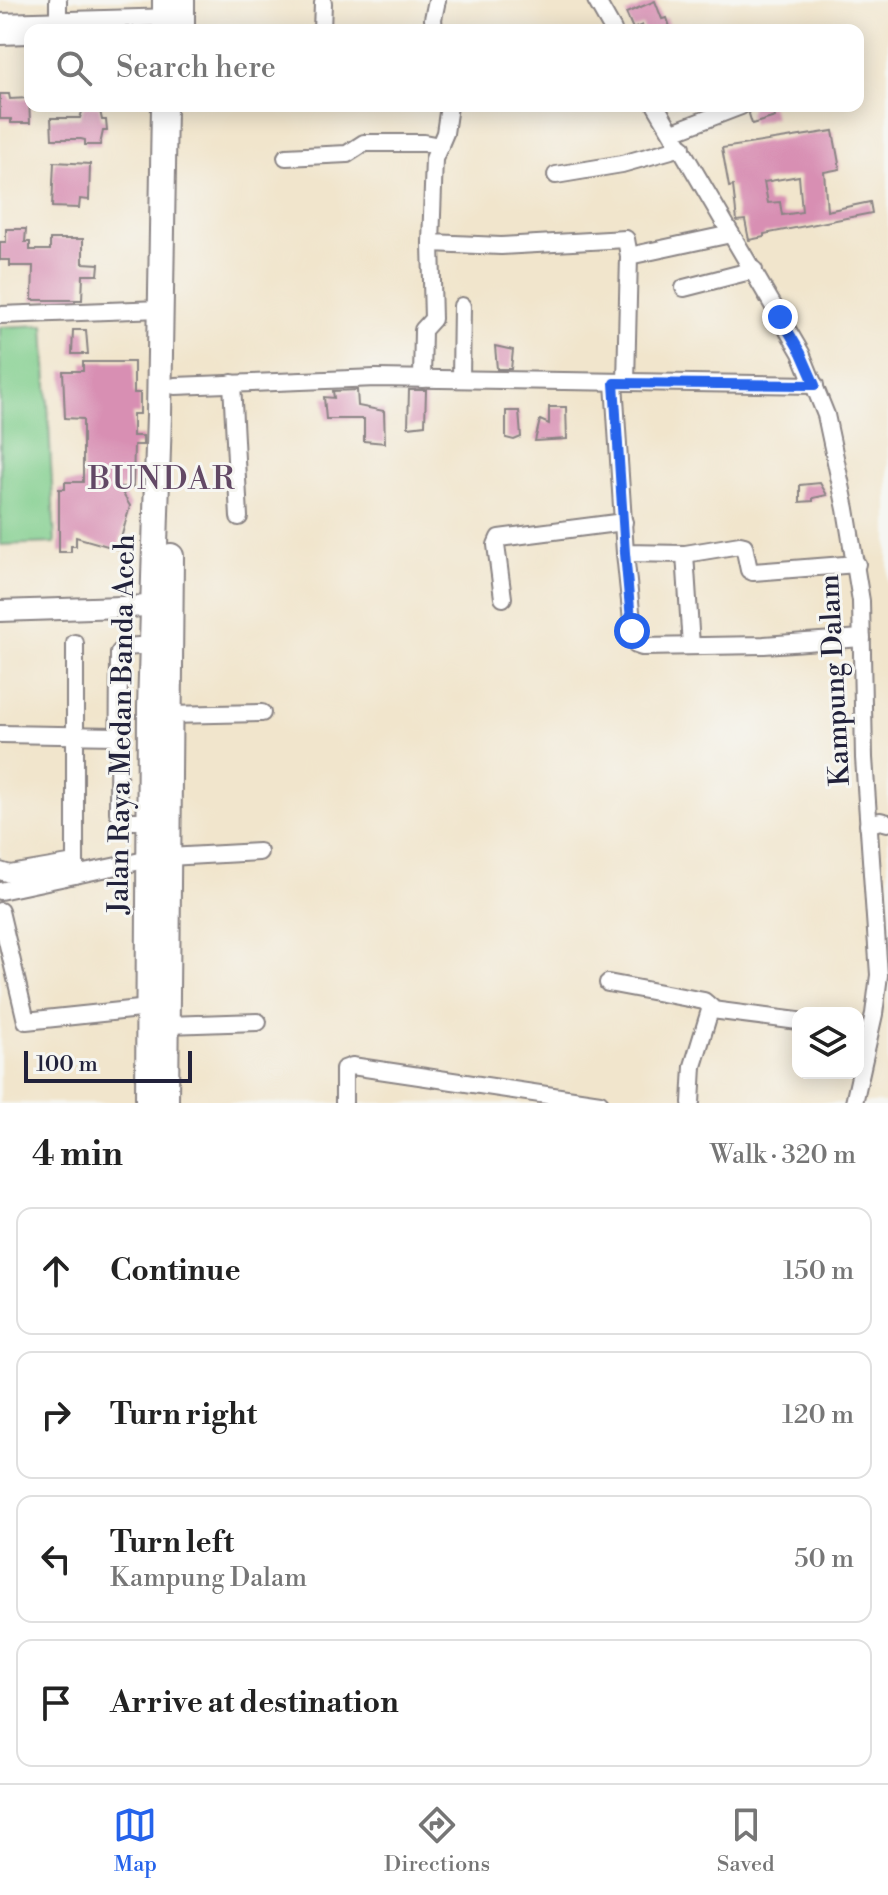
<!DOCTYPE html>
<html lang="en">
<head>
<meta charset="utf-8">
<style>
  :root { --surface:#fff; --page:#f6f6f6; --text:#222; --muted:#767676; --line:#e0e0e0; --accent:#2563eb }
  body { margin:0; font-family:"Libre Bodoni",serif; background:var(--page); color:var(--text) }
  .controls { position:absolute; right:24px; bottom:24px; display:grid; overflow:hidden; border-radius:16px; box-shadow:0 4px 20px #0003 }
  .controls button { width:72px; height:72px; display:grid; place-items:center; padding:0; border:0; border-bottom:2px solid var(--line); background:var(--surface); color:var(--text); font:40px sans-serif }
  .scale { position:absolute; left:24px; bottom:20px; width:168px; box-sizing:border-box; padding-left:8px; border:4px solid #22223b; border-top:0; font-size:22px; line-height:28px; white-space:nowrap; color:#22223b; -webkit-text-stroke:6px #f6f6f2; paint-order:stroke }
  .stop { position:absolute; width:24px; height:24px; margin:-18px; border:6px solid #2563eb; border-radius:50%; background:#fff }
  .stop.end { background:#2563eb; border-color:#fff; box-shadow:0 2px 8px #0008 }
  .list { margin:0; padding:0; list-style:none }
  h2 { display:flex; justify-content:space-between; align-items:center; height:104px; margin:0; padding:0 32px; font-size:34px }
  h2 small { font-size:26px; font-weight:400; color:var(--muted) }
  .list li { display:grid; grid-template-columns:52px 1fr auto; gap:24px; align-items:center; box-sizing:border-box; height:128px; margin:0 16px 16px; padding:0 16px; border:2px solid var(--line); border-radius:16px }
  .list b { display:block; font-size:30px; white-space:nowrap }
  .list p { margin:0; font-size:26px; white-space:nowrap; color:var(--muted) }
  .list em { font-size:26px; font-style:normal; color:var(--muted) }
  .icon { flex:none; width:44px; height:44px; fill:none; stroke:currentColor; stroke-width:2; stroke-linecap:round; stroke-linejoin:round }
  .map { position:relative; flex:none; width:888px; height:1103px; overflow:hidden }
  .search { position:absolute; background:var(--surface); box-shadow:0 4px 20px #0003; left:24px; right:24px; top:24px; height:88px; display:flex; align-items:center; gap:20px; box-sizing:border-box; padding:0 28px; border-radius:16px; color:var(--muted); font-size:30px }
  .sheet { height:680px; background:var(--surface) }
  nav { display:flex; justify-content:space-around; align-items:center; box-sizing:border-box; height:112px; border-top:2px solid var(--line); background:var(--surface); font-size:22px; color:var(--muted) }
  nav a { display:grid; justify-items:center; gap:4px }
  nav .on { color:var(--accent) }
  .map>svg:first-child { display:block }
</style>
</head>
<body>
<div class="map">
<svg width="888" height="1103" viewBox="0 0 888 1103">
  <rect width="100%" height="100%" fill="#f6f6f2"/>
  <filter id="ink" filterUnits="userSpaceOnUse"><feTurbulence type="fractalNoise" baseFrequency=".0125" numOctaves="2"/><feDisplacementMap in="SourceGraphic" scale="16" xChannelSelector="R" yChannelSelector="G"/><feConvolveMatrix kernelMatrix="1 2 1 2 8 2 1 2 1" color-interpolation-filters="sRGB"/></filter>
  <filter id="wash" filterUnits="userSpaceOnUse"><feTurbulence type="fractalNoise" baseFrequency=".006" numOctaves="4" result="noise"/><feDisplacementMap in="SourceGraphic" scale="32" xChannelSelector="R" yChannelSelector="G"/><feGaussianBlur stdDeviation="1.8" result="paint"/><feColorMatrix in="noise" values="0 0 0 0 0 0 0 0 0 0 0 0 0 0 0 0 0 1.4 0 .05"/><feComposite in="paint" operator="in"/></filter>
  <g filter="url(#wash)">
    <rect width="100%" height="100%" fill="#f1e5cc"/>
    <polygon fill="#81ce8d" stroke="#527864" stroke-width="2" points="44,325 55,543 0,545 0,327"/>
    <g id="blocks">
      <g fill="#d88fb3" fill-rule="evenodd">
        <polygon points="655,1 662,19 667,18 671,30 644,30 642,25 633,29 626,13"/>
        <polygon points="0,94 9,94 10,99 29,98 30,123 11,123 11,119 0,119"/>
        <polygon points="84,106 99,106 102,120 106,120 107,131 103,131 100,145 85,145 85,140 81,139 52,139 51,118 80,118"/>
        <polygon points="752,106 771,106 775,117 752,124 749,114"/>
        <path d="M833,131L840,169L824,172L827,211L870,202L872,213L764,234V237L749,240L745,220L737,221L733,186L729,187L722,148ZM799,176L802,212L782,215L780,202L768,203L764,182Z"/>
        <polygon points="54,162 90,164 89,200 80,199 79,208 52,207"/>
        <polygon points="6,229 26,229 25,242 30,242 30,250 50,250 50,239 83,239 83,263 99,264 98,275 83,275 82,300 32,300 33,266 10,266 10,260 0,260 0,242 6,242"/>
        <polygon points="73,330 86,330 88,354 72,354"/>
        <polygon points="495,346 513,350 511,369 497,369"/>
        <polygon points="83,362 134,362 134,393 140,393 140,414 133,414 133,436 143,436 143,445 134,445 133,487 119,487 130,506 118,549 76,537 76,546 71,546 71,552 59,552 59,489 65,489 65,482 83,482 83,419 65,418 63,371 83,371"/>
        <polygon points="357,390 358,406 384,411 385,443 364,441 364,419 326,419 324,397 334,398 333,391"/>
        <polygon points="409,390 426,390 425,425 408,427"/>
        <polygon points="549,407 566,407 567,439 535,441 540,420 549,424"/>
        <polygon points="506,411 519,411 521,437 514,440 506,438"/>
        <polygon points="820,483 827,495 813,498 813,501 800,502 800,485"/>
      </g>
    </g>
  </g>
  <g filter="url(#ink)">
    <use href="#blocks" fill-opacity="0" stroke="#8a8484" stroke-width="2"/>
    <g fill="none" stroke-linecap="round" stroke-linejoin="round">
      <g stroke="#8a8484" stroke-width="20">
        <g id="minor">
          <polyline points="58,0 58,28"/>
          <polyline points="596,0 613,30"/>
          <polyline points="0,22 174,17"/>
          <polyline points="322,30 323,3"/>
          <polyline points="434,30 433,19 437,0"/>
          <polyline points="0,36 30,35"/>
          <polyline points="449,106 445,133 434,159 431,243 501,246 626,239 629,256 626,382"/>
          <polyline points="656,106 801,353 826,415 846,509 861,601 864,758 879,975 874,1014 854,1103"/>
          <polyline points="673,132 741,106"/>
          <polyline points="286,157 347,154 364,143 424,143 440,146"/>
          <polyline points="556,175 622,164 682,147"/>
          <polyline points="629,256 731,234"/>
          <polyline points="684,288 754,270"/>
          <polyline points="0,315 161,309"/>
          <polyline points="422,379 423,330 433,319 431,243"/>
          <polyline points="461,379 462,306"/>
          <polyline points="232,383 239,517"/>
          <polyline points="614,383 625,553 685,554 740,545 744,546 749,570 753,572 857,564"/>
          <polyline points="175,386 376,378 815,385"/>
          <polyline points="625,553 634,640 636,645 642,647 764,645 862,638"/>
          <polyline points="685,554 691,646"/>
          <polyline points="503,598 496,545 499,538 624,522"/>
          <polyline points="75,643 75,875"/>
          <polyline points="152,645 125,647 119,653 118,812 130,821 158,821"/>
          <polyline points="168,715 262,713"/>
          <polyline points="0,734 117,736"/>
          <polyline points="868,825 880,821 888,823"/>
          <polyline points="168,857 259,852"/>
          <polyline points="0,871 10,874 75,863"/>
          <polyline points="0,891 150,859"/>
          <polyline points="0,911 26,1021 149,1008"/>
          <polyline points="608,983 704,1001 711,1007 693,1066 691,1103"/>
          <polyline points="712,1010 798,1021"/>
          <polyline points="167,1025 258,1022"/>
          <polyline points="344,1103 344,1069 352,1066 600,1103"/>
        </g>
      </g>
      <g stroke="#8a8484" stroke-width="24">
        <polyline id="major" points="0,611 152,606"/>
      </g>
      <g stroke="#8a8484" stroke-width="28">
        <g id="highway">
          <polyline points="165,30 165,0"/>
          <polyline points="182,30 182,0"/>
          <polyline points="148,1103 150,708 159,415 164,106"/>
          <polyline points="166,1103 171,556"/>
        </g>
      </g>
      <use href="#minor" stroke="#fff" stroke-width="16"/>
      <use href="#major" stroke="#fff" stroke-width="20"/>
      <use href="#highway" stroke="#fff" stroke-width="24"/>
    </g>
  </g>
  <g fill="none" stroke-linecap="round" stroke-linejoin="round" filter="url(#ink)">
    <polyline stroke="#2563eb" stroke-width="10" points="632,631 625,553 614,383 815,385 801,353 780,317"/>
  </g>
  <g text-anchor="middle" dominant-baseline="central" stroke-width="6" stroke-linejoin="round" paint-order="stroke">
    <g font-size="28" fill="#22223b" stroke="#f6f6f2">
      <text transform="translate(835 680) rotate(-93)">Kampung Dalam</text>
      <text transform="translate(122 724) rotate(-89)">Jalan Raya Medan Banda Aceh</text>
    </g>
    <g font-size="32" letter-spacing="2" fill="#624865" stroke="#f6f6f2">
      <text x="162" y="479">BUNDAR</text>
    </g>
  </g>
</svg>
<div class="controls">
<button><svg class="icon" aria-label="layers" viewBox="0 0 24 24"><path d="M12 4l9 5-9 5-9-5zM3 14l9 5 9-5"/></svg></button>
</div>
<div class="scale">100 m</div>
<div class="stop" style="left:632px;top:631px"></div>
<div class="stop end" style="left:780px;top:317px"></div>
<div class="search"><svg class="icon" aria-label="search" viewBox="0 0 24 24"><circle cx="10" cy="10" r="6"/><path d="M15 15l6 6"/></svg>Search here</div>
</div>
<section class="sheet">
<h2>4 min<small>Walk · 320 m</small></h2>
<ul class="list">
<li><svg class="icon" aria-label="ahead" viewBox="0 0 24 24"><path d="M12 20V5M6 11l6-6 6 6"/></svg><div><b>Continue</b></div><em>150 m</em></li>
<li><svg class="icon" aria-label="right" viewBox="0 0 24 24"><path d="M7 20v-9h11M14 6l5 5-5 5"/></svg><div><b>Turn right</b></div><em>120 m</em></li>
<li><svg class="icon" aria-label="left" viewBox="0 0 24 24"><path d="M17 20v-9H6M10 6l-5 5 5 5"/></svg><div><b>Turn left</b><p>Kampung Dalam</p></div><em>50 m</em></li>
<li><svg class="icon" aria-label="arrive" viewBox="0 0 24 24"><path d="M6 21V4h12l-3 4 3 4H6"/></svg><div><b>Arrive at destination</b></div></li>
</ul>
</section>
<nav>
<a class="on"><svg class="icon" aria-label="map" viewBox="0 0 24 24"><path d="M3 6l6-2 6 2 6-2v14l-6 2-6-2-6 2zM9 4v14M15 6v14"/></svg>Map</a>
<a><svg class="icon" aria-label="directions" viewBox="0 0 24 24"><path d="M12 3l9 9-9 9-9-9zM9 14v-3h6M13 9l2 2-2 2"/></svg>Directions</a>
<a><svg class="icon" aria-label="saved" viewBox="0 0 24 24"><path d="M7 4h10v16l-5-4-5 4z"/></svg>Saved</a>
</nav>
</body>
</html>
